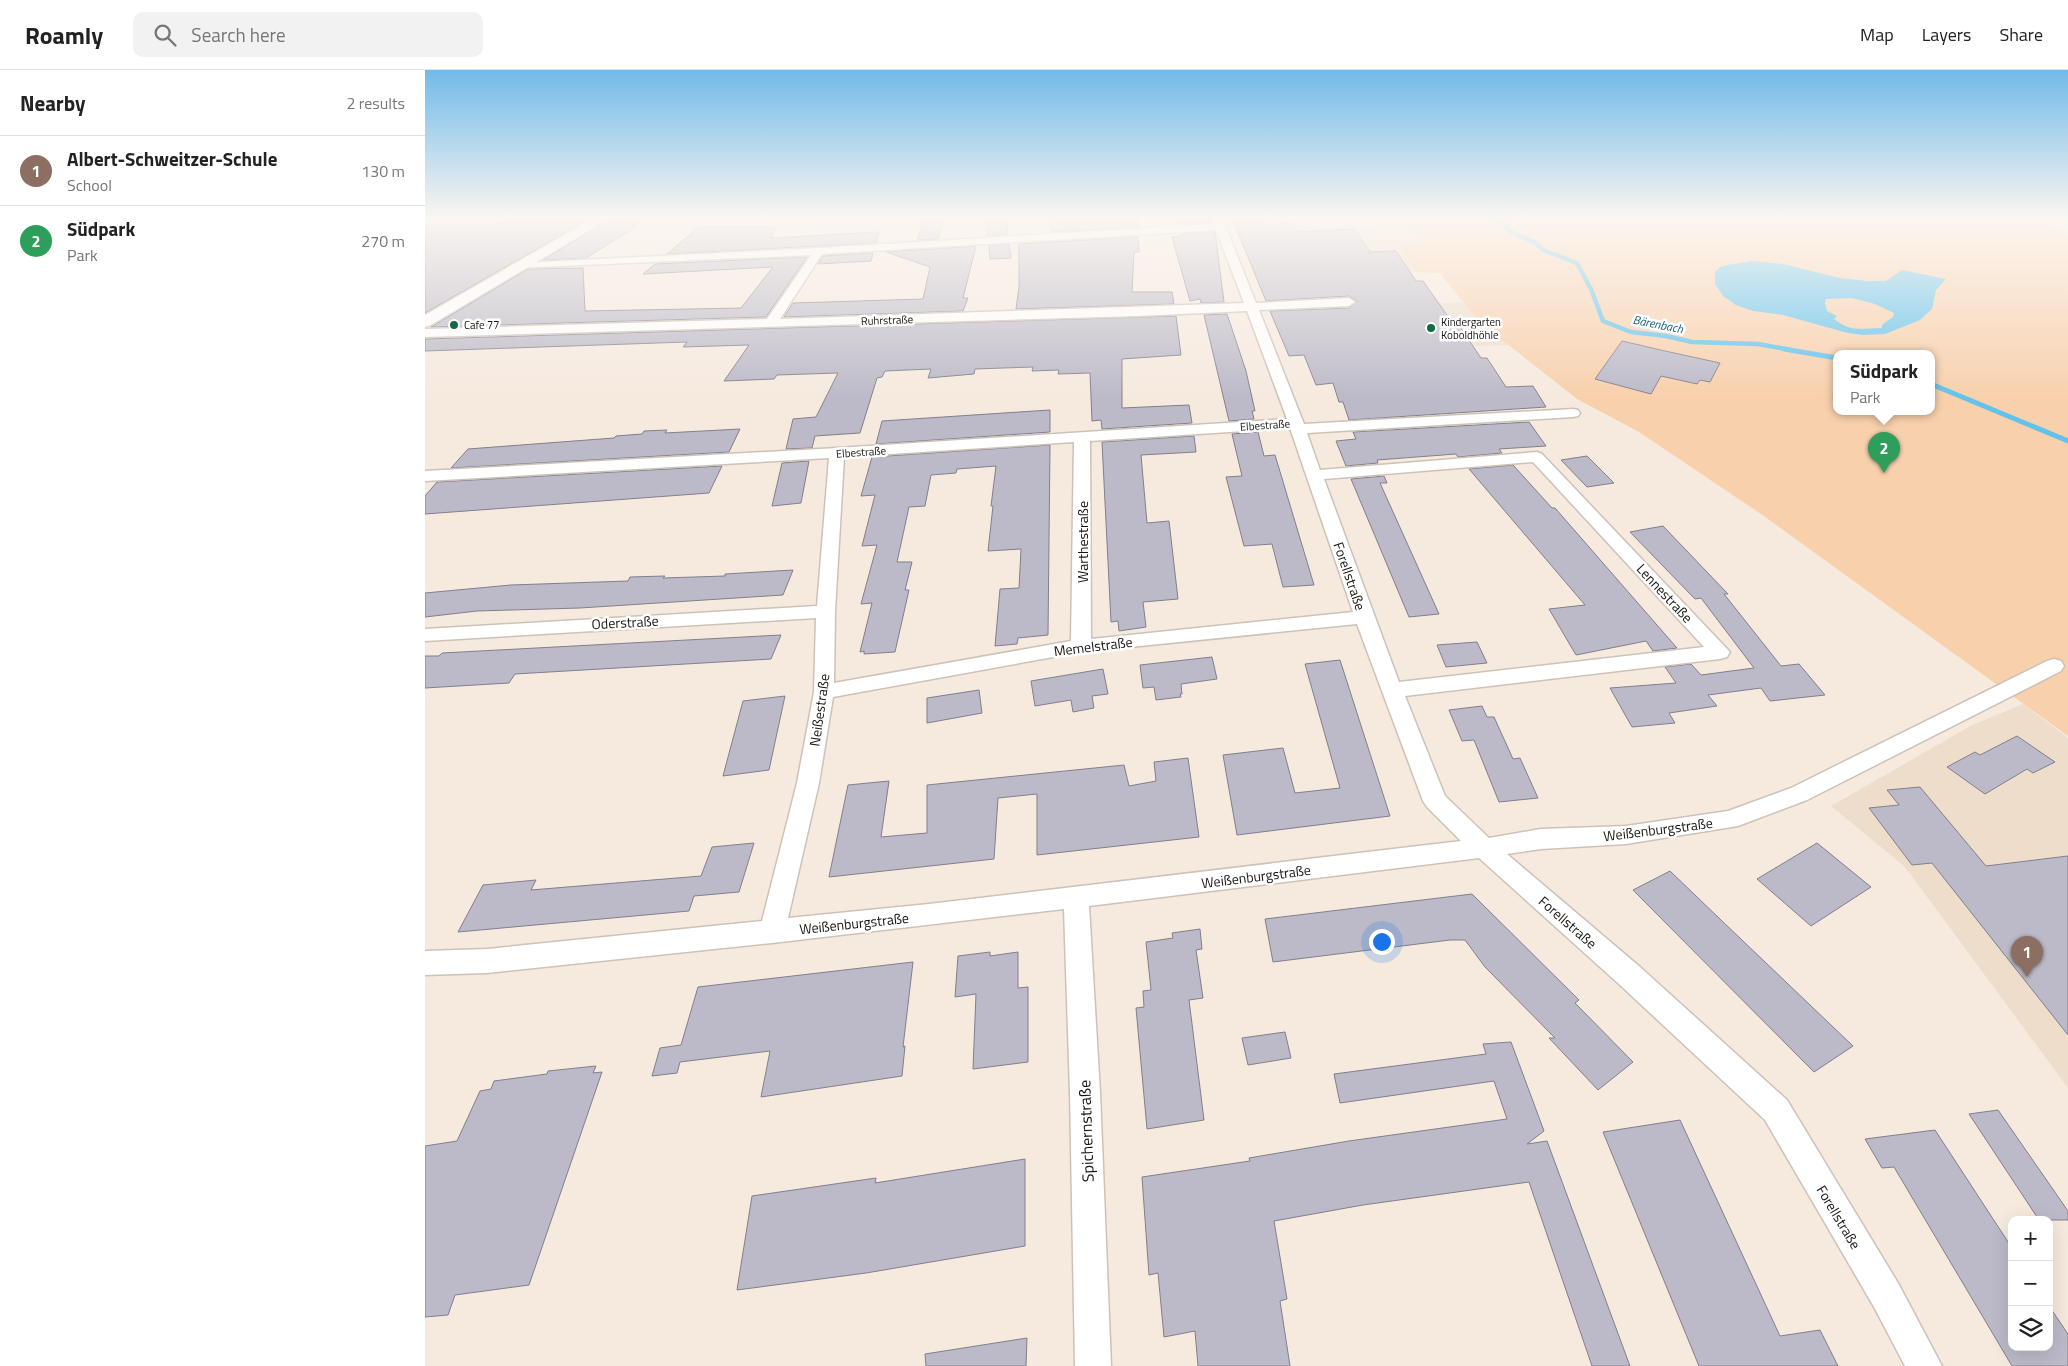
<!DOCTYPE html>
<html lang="en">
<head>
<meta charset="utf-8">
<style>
  :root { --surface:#fff; --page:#f2f2f2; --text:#222; --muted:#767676; --line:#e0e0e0; --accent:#7c3aed }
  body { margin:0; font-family:"Titillium Web",sans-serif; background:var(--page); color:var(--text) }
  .controls { position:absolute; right:15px; bottom:15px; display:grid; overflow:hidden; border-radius:10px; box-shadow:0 5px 20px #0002 }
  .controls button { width:45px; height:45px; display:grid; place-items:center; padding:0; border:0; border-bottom:1px solid var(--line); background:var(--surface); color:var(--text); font:25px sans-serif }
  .you { position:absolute; left:956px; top:871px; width:18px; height:18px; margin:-12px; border:4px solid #fff; border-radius:50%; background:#1a73e8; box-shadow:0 0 0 8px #1a73e833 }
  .badge { display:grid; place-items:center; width:32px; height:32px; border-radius:50%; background:var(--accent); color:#fff; font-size:16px; font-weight:700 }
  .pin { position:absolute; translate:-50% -41px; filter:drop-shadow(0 1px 2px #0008) }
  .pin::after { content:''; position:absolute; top:26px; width:18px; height:15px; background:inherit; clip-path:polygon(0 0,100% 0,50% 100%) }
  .popup { position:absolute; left:1408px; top:280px; width:102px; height:65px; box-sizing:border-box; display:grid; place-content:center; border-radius:10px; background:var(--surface); filter:drop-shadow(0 1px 4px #0005); font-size:16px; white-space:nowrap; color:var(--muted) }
  .popup b { font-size:19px; color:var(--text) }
  .popup::after { content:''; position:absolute; left:50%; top:100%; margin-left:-10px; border:10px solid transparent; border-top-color:var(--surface) }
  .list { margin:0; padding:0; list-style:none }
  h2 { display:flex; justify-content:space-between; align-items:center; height:65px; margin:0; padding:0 20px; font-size:21px }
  h2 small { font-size:16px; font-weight:400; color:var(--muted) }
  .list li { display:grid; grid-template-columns:32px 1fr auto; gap:15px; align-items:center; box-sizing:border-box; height:70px; padding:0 20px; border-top:1px solid var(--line) }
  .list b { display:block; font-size:19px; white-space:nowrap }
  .list p { margin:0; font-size:16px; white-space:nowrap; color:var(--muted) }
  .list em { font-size:16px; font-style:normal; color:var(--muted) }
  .icon { flex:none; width:28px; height:28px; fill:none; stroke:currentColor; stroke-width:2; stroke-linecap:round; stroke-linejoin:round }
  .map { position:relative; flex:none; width:1643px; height:1296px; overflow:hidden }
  header { display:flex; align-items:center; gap:30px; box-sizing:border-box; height:70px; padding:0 25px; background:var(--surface); border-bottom:1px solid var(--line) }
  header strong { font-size:24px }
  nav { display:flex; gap:28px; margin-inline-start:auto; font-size:18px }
  .search { width:350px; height:45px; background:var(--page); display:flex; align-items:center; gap:12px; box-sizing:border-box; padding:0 18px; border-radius:10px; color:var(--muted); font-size:19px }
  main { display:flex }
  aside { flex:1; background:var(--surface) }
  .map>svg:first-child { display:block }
</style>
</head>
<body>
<header>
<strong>Roamly</strong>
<div class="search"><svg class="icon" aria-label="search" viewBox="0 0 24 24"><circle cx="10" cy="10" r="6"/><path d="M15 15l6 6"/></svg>Search here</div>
<nav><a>Map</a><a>Layers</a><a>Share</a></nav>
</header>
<main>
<aside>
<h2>Nearby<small>2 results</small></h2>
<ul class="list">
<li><span class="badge" style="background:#8d6e63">1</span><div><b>Albert-Schweitzer-Schule</b><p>School</p></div><em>130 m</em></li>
<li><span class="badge" style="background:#2e9e5b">2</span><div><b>Südpark</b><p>Park</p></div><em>270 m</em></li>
</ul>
</aside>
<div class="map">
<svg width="1643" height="1296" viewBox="0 0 1643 1296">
  <rect width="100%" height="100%" fill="#f6eadf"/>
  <g fill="#efddcc">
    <polygon points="981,153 999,175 972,177 991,202 834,212 870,159"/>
    <polygon points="1037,232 1053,251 1084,275 961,279 938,238"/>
    <polygon points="1598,634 1643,668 1643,1018 1480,797 1406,736 1547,655"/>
  </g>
  <path fill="#f8d0ac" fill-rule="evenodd" d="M976,148H1090L1091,149L1614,148L1643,165V666L1336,444L1214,362L1152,329L1053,251L1015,203L991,202L972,177L999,175ZM1412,284H1506V342H1412Z"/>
  <path fill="#62c2eb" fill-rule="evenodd" d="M1327,191L1358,194L1415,208L1442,211H1461L1477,200L1521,209L1511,220L1507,239L1495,250L1460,264L1438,265L1423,263L1358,245L1328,241L1311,235L1298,226L1290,214V202L1295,197L1302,195ZM1427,228L1450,234L1469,243L1468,247L1457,255V258C1436,258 1427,263 1409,249L1412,246L1402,241L1400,233L1401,229Z"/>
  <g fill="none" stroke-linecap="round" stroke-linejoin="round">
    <polyline stroke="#62c2eb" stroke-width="4.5" points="1071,148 1086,162 1111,173 1118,180 1152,193 1166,219 1178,251 1206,262 1241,266 1267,272 1333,274 1366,280"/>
    <g stroke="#62c2eb" stroke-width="5">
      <polyline points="1359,279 1412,288"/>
      <polyline points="1506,314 1643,371"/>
    </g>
  </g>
  <g fill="#bcbac8" stroke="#817f8c">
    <polygon points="87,148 166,148 0,243 0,154 74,154"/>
    <polygon points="187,148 222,148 208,156 212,156 161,188 118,190"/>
    <polygon points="499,148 519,148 513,169 492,170"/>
    <polygon points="562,148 581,148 583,165 563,166"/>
    <polygon points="628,148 713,148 713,157 626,162"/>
    <polygon points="752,148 785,148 786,152 753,154"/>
    <polygon points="807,148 838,148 841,155 867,153 872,162 930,159 945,182 971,181 991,211 998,211 1024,248 1029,248 1056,288 1062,288 1081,317 1108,316 1121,337 924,350 918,332 914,332 908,313 891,315 879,285 864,286 845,241 924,238 932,231 924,226 841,231"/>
    <polygon points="274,157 352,157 346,168 454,162 451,173 242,184"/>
    <polygon points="790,162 799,232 776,233 775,229 765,231 747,167 756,166 755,164"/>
    <polygon points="713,167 714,182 709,182 707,222 747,222 749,234 591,239 594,217 594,174"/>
    <polygon points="584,174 586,188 565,189 564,176"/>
    <polygon points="551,176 538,228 543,228 538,241 359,247 368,233 498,229 505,197 461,182"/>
    <polygon points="448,183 446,191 393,194 398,186"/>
    <polygon points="382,187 341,247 6,257 103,199 158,198 160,241 316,238 348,197 218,204 230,194"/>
    <polygon points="802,244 821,301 830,341 827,341 829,349 804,351 779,245"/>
    <polygon points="751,246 756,285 697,289 697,338 764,335 767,353 677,359 676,350 667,351 665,303 633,304 634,300 607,301 608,297 550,299 549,304 503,308 506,299 460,301 457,307 452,308 435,363 390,366 387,378 361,379 368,349 391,347 413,303 352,305 349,309 299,311 324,275 258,277 262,272 0,281 0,269"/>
    <polygon points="1197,271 1240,281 1295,293 1285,312 1275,310 1272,314 1236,306 1226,324 1170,309"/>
    <polygon points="625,340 625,362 451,374 457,351"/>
    <polygon points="1104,352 1121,376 1074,379 1077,383 1033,387 1031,384 952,390 953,393 921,396 911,371 931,369 928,362"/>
    <polygon points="315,359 304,382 26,398 43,379 189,368 191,366 217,364 219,361 242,360 240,363"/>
    <polygon points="833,362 839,386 850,385 889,515 858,517 847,474 819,476 801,407 817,406 807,364"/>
    <polygon points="769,366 771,382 716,385 722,453 744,451 753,529 718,532 721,557 694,561 693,551 686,552 677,372"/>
    <polygon points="625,375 623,565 593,568 592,574 570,576 575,519 594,518 596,479 563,481 568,436 566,436 571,396 532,399 531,403 506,405 500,436 484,437 472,492 487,492 480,520 484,520 470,582 439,584 439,581 435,582 447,533 436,534 452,475 437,476 450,425 436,426 447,387"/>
    <polygon points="1162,386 1189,413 1162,417 1136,390"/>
    <polygon points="384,391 376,433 347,436 357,393"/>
    <polygon points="1088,395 1127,438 1130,438 1252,578 1228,581 1221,571 1151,585 1124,539 1160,535 1044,399"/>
    <polygon points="297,396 284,423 0,444 0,426 12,412"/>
    <polygon points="959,406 962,413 955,413 1014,544 984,547 926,409"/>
    <polygon points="1238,456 1303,524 1299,524 1356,596 1374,594 1400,625 1345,631 1336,618 1283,625 1292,636 1244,643 1250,653 1207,657 1185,618 1251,613 1240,597 1266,594 1276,605 1329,598 1276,528 1270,529 1205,462"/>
    <polygon points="368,500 358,525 155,538 52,541 0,547 0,523 86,515 203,511 205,507 240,506 238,508 300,506 300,504"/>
    <polygon points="356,565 346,589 90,604 84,613 0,618 0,586 14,586 17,583"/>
    <polygon points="1052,572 1062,593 1021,597 1012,575"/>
    <polygon points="787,587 792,609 756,614 757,624 755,624 756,627 731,630 729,617 718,618 715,595"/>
    <polygon points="915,590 965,746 812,765 798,685 858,678 870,723 915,718 880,594"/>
    <polygon points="678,599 683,624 667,626 669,638 648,642 646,630 610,636 606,611"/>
    <polygon points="554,620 557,643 502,653 502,628"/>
    <polygon points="360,626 344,700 298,706 318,631"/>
    <polygon points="1057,636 1062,647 1069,647 1088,689 1095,688 1113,728 1074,732 1049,670 1037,671 1024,640"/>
    <polygon points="1592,666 1630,692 1608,703 1602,699 1560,724 1522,697 1550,682 1555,685"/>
    <polygon points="763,688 774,767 612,785 612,724 573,728 569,789 404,807 423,715 464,711 456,767 502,763 502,715 699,695 704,716 731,711 729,692"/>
    <polygon points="1495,717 1561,796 1643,786 1643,965 1507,793 1487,795 1444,738 1474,735 1462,720"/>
    <polygon points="329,773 314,822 269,826 264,841 33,862 58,815 111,810 106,820 276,806 287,777"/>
    <polygon points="1392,773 1446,817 1386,856 1332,809"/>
    <polygon points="1245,801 1296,850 1428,976 1389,1002 1208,820"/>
    <polygon points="1047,824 1154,930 1150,933 1208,992 1173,1020 1124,968 1130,968 1060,897 1040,870 1025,870 848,892 840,849"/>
    <polygon points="775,859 777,879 771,880 778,928 764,930 779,1050 722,1059 711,938 719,937 718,921 726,920 721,872 748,868 747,863"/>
    <polygon points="565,882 565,886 593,882 593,918 603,917 603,992 548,999 551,924 530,927 533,886"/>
    <polygon points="488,892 478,977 480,976 477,1006 336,1027 345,981 255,992 252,1003 227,1006 235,978 256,975 273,917"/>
    <polygon points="860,962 866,988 823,995 817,968"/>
    <polygon points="1086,972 1119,1061 1102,1074 1122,1071 1205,1296 1167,1296 1104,1112 938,1135 849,1151 862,1229 855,1231 865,1296 773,1296 770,1261 739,1267 733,1203 724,1205 717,1107 825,1091 824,1088 924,1071 1082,1049 1069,1011 915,1033 909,1004 1061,984 1058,974"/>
    <polygon points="171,996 168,1003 177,1002 104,1215 30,1225 23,1245 0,1247 0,1076 32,1071 55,1021 66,1019 69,1011 122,1004 123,1001"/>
    <polygon points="1573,1040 1643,1141 1643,1150 1614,1150 1544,1044"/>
    <polygon points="1255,1050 1355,1266 1395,1260 1413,1296 1274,1296 1178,1062"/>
    <polygon points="1510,1060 1587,1178 1587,1277 1624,1277 1624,1236 1643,1264 1643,1296 1587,1296 1469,1097 1457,1098 1440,1069"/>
    <polygon points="600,1089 600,1176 441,1203 312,1220 327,1126 451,1108 450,1113"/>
    <polygon points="602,1268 601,1296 501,1296 500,1284"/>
  </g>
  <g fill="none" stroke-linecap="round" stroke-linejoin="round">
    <g stroke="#cdc2b7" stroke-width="3">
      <path id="minor" d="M787,148H797L831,233L924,228L930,232L924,236L834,240L879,354L1148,339L1153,340L1155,343L1153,346L1148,347L882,363L895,400L1112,382L1117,384L1305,582L1302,587L1295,589L980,626L1020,726L1064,768L1116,759L1201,756L1303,741L1366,718L1622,591L1629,589L1636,591L1639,596L1636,601L1382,730L1313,756L1201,774L1116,779L1082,784L1215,897L1362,1030L1473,1213L1517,1296H1480L1449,1237L1340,1050L1195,915L1054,788L664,836L675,1022L686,1296H650L645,1022L639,839L347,873L62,903L0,905V881L62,879L337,851L372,713L389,622L391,548L0,571V559L392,536L404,388L0,411V401L412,378L862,349L822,241L713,246L0,267V259L342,249L386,185L91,198L89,196L95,193L394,178L789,154ZM791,160L819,233L355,249L397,184ZM865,358L928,542L666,569L665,371ZM649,372L646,571L409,613L410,541L419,387ZM1108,392L1279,577L974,612L899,409ZM932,554L998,731L1002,737L1036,771L504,834L363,848L394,713L408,627L656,582Z"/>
    </g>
    <g stroke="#cdc2b7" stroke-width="2">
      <polygon id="secondary" points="169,148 185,148 6,255 0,257 0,245"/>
    </g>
    <use href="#minor" fill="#fff" fill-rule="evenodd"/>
    <use href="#secondary" fill="#fff" fill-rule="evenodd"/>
  </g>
  <linearGradient id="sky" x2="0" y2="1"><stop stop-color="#72bae9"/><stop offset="0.45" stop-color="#fbf6f1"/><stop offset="1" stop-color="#fbf6f1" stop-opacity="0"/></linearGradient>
  <rect width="1643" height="329" fill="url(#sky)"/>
  <g fill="#136c3f" stroke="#fff" stroke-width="2">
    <circle cx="29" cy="255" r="5"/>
    <circle cx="1006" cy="258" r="5"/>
  </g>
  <g text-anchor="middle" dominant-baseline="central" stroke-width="5" stroke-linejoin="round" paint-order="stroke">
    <g font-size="11" fill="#17130f" stroke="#fff">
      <text transform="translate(462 250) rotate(-2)">Ruhrstraße</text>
      <text transform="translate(840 355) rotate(-4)">Elbestraße</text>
      <text transform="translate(436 382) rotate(-4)">Elbestraße</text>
    </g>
    <g font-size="11" fill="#17130f" stroke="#fff" text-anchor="start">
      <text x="1016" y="252">Kindergarten<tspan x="1016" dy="13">Koboldhöhle</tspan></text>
      <text x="39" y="255">Cafe 77</text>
    </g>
    <g font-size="12" font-style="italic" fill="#14607c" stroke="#fff">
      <text transform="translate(1233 254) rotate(11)">Bärenbach</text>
    </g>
    <g font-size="14" fill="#17130f" stroke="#fff">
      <text transform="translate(657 472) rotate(-90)">Warthestraße</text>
      <text transform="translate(925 506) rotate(71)">Forellstraße</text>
      <text transform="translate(1240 523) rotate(47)">Lennestraße</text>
      <text transform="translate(200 552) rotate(-3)">Oderstraße</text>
      <text transform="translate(668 576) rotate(-7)">Memelstraße</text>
      <text transform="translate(394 640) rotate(-82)">Neißestraße</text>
      <text transform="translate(1233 759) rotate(-7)">Weißenburgstraße</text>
      <text transform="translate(831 806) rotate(-7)">Weißenburgstraße</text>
      <text transform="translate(1143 852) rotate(41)">Forellstraße</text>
      <text transform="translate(429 853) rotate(-6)">Weißenburgstraße</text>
      <text transform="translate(1414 1147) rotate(59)">Forellstraße</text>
    </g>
    <g font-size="16" fill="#17130f" stroke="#fff">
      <text transform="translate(661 1061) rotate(-92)">Spichernstraße</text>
    </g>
  </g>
</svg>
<div class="controls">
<button>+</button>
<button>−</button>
<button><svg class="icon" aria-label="layers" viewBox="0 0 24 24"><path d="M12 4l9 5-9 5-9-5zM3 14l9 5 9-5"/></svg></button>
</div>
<div class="you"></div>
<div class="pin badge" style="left:1602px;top:907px;background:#8d6e63">1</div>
<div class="pin badge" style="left:1459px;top:403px;background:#2e9e5b">2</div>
<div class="popup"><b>Südpark</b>Park</div>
</div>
</main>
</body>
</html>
